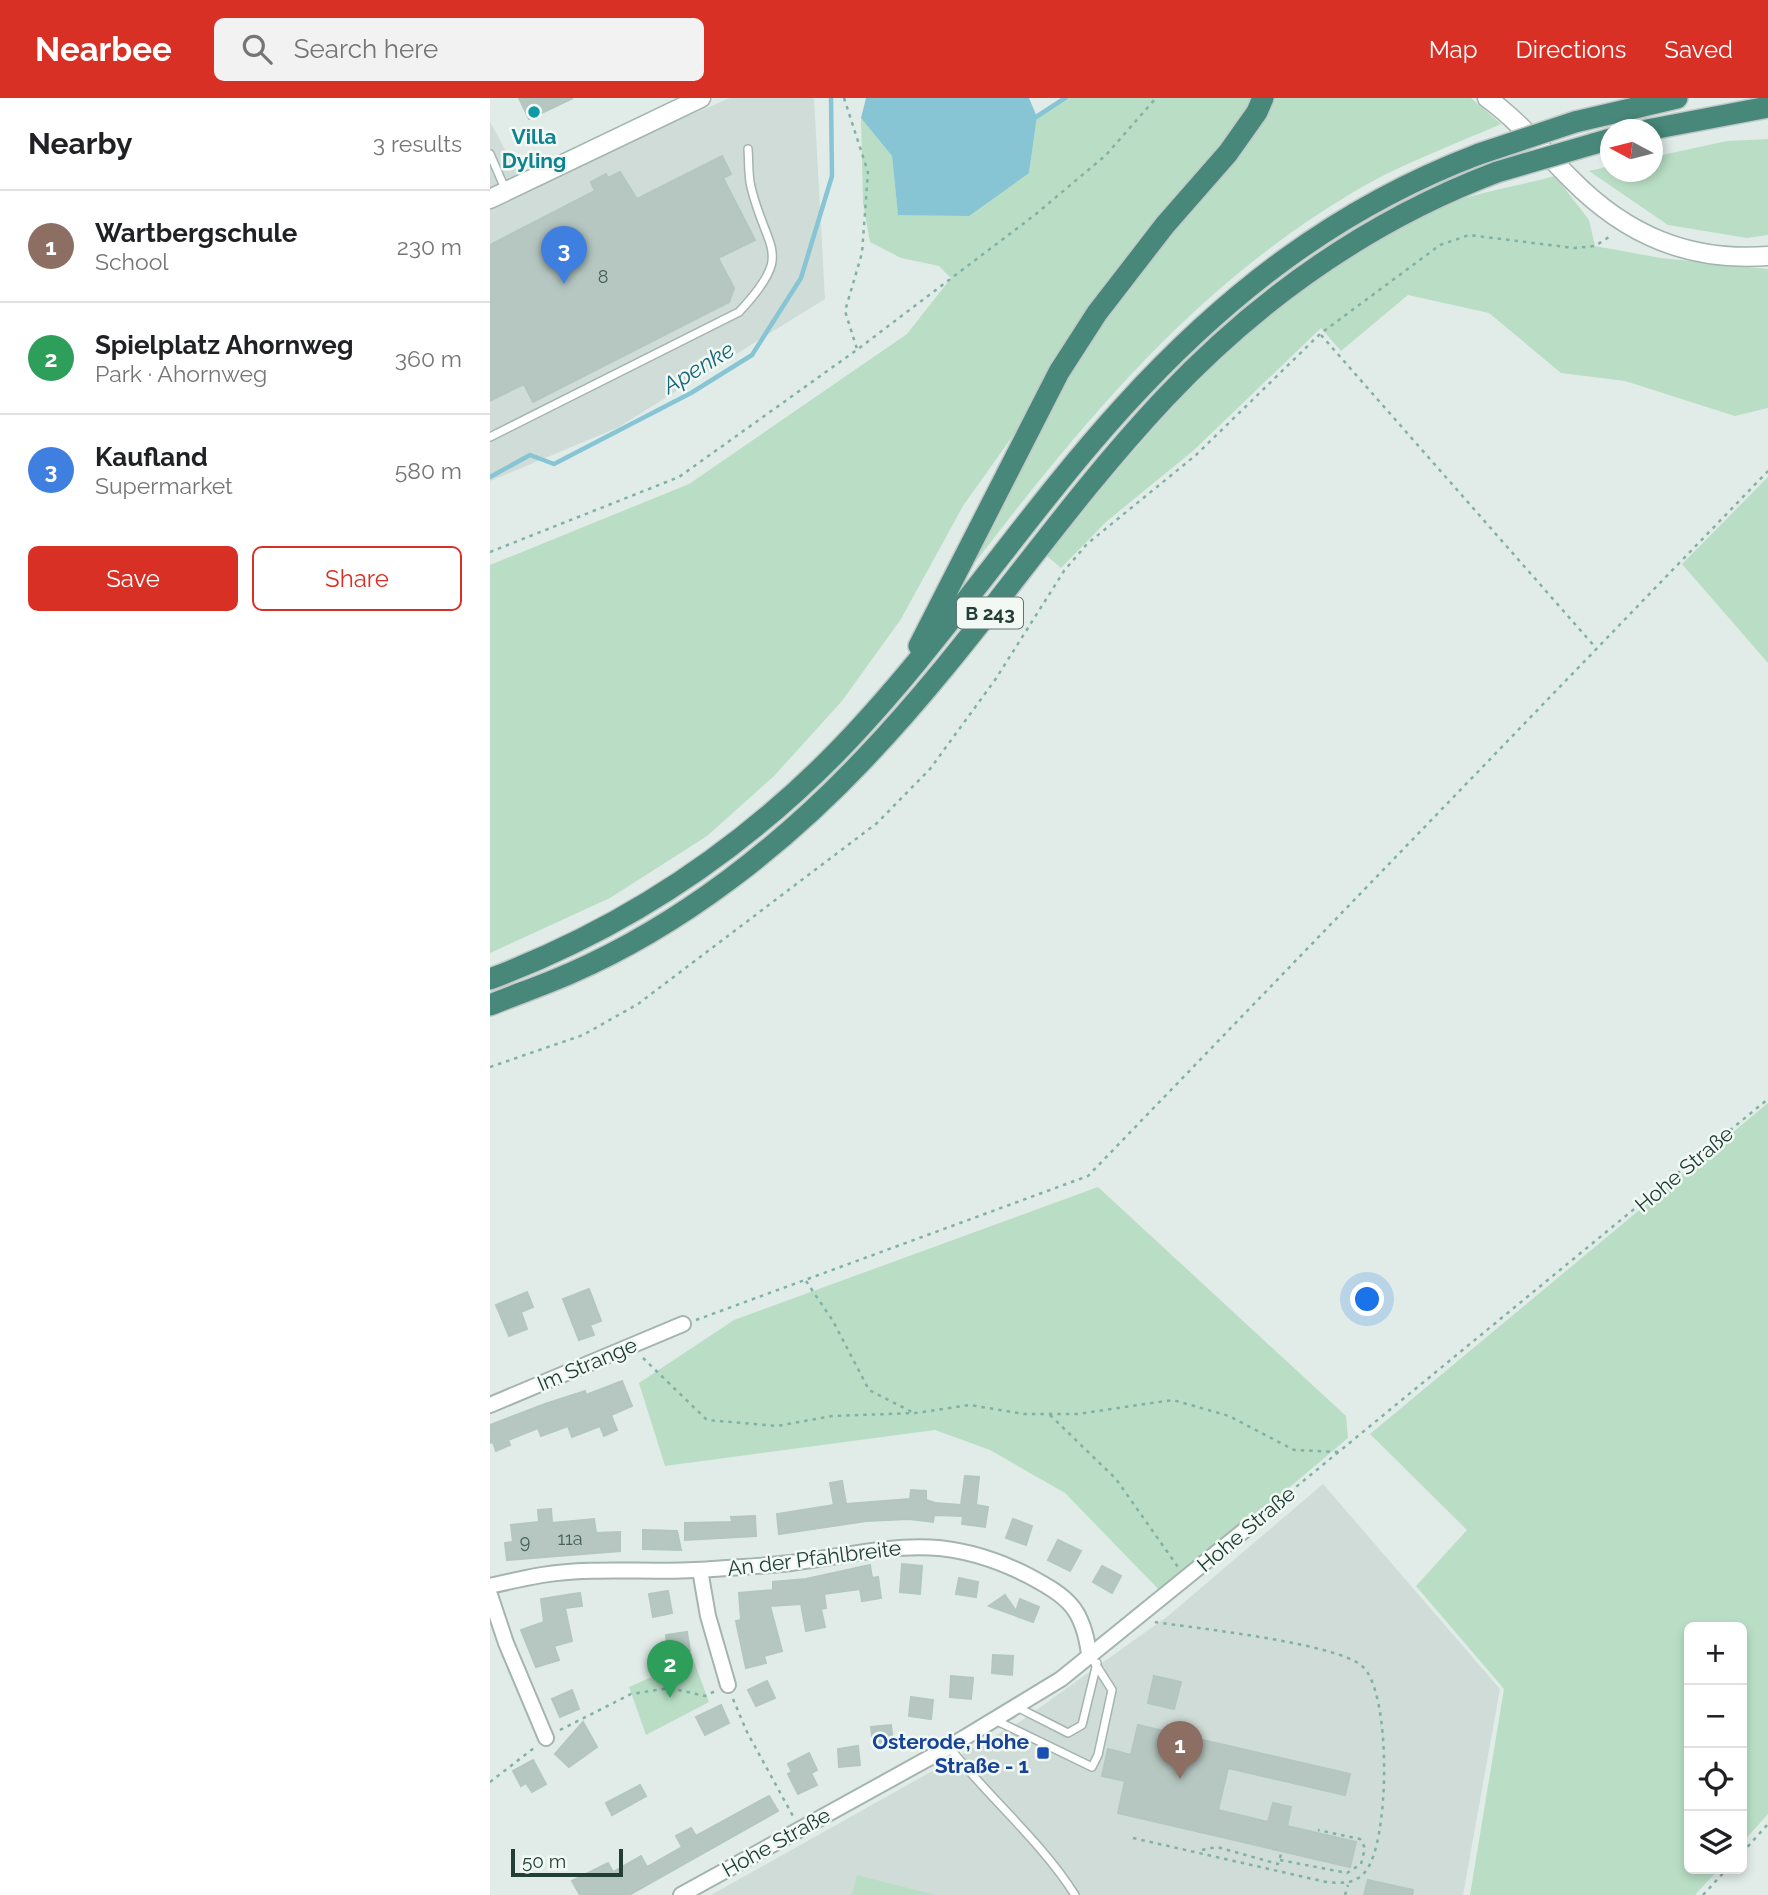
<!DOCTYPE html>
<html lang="en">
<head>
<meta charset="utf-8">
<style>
  :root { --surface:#fff; --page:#f2f2f2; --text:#202124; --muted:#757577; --line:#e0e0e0; --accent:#d93025 }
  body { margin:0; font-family:Raleway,sans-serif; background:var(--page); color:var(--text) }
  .controls { position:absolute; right:21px; bottom:21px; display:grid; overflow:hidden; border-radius:10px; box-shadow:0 4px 10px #0003 }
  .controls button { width:63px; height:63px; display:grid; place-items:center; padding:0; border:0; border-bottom:2px solid var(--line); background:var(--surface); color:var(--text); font:35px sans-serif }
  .compass { position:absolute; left:1110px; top:21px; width:63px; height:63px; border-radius:50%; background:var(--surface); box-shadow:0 4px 10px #0003; rotate:277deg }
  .scale { position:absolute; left:21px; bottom:18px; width:112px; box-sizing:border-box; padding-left:7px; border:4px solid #213e37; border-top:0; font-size:19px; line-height:24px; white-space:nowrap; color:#213e37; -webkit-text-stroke:5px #f2f9f5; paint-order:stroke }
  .you { position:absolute; left:878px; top:1202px; width:24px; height:24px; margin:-18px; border:5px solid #fff; border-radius:50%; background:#1a73e8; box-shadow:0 0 0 10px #1a73e833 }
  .badge { display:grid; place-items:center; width:46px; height:46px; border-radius:50%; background:var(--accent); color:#fff; font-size:23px; font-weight:700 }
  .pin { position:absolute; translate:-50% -58px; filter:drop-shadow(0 2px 4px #0008) }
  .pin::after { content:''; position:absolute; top:37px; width:24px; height:21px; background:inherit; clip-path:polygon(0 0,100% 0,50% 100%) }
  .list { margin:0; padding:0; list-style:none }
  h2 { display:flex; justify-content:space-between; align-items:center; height:91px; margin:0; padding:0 28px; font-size:30px }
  h2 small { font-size:23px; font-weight:400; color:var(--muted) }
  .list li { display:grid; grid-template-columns:46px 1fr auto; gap:21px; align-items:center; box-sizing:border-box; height:112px; padding:0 28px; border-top:2px solid var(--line) }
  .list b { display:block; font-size:26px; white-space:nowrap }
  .list p { margin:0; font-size:23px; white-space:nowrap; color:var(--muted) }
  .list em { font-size:23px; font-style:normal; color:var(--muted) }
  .actions { display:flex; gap:14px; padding:21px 28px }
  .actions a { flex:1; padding:16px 0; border:2px solid var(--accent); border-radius:10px; text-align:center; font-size:24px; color:var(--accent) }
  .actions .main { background:var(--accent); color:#fff }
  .icon { flex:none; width:38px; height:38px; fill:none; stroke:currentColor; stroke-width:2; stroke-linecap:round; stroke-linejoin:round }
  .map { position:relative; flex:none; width:1278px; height:1797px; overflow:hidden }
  header { display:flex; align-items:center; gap:42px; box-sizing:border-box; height:98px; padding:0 35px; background:var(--accent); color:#fff }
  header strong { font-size:33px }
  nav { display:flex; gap:38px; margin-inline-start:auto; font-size:24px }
  .search { width:490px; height:63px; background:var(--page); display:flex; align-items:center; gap:18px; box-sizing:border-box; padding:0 24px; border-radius:10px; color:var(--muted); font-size:26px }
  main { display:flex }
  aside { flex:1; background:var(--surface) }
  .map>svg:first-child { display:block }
</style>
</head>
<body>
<header>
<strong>Nearbee</strong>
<div class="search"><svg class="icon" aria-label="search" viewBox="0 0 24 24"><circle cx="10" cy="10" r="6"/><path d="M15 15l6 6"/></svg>Search here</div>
<nav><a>Map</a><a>Directions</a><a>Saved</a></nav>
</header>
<main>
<aside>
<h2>Nearby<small>3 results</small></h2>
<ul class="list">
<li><span class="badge" style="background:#8d6e63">1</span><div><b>Wartbergschule</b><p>School</p></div><em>230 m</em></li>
<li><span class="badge" style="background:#2e9e5b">2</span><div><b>Spielplatz Ahornweg</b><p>Park · Ahornweg</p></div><em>360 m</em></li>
<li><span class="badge" style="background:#3f7fe0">3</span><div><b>Kaufland</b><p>Supermarket</p></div><em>580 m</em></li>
</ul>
<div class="actions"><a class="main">Save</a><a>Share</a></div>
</aside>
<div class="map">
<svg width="1278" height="1797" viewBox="0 0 1278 1797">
  <rect width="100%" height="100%" fill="#e1ece8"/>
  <g fill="#cfdcd7">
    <polygon points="240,0 324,0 335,201 127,330 0,383 0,24 35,88"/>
    <polygon points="833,1386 1010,1591 973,1797 221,1797 528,1625 678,1518"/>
  </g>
  <g fill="#b9dec5">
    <polygon points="575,0 764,0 760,9 561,270 529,329 473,408 411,521 352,603 284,678 217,738 120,800 0,855 0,467 199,386 417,236 461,180 449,168 411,160 380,144 373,105 371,20 402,58 408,116 539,75 547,19"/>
    <path d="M780,0H981L1011,26C959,49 905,68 857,98C693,197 584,336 469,485L550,322L615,220Z"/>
    <polygon points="1278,41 1278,137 1257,140 1178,127 1099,73 1120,68 1120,74 1162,74 1163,59 1237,43"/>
    <path d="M1065,78L1099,122L1105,148L1171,160L1278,171V310L1245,318L1135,283L1071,275L999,215L918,197L851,253L831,230L704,352L616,424L571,470L557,458C658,333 749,221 891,141C909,131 927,117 947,110C984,94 1026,89 1065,78Z"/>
    <polygon points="1278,379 1278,565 1192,466"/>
    <polygon points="1278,1005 1278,1716 1252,1745 1252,1529 1199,1529 1199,1771 1229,1771 1205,1797 980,1797 1014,1591 926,1488 977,1432 880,1336"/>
    <polygon points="608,1089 856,1318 858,1340 673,1496 575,1395 500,1352 445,1332 175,1368 149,1285 244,1222"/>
    <polygon points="203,1561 219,1604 156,1637 139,1589"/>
    <polygon points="367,1777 445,1797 362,1797"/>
  </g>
  <polygon fill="#87c5d4" points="376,0 539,0 547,19 539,75 479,118 408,117 402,58 371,20"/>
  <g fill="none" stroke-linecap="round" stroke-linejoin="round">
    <g stroke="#87c5d4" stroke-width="4.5">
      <polyline points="543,21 575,0"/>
      <polyline points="0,379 40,357 64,366 201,295 262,257 311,180 342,78 341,0"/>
    </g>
  </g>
  <g fill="#b6c7c1" stroke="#b3c6bf" stroke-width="2">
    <polygon points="29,0 83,0 39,21"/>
    <polygon points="232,58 241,76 233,80 265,142 228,160 244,190 239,204 43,304 34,286 0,303 0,147 105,93 101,84 116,76 118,80 130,74 147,101"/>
    <polygon points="99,1191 111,1223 100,1227 104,1237 89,1242 73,1201"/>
    <polygon points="37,1194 43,1209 31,1214 37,1231 19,1238 6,1207"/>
    <polygon points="132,1283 142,1308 121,1317 127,1332 114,1338 110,1328 82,1339 78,1328 51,1338 48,1330 18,1342 20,1347 6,1353 3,1344 0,1345 0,1327 55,1306 95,1293 96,1297"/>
    <polygon points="475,1378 489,1379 486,1407 498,1409 495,1429 472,1426 473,1418 444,1417 443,1424 419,1421 376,1423 289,1436 287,1416 344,1407 340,1385 352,1383 356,1406 420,1401 421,1392 436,1393 436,1402 445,1405 471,1407"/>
    <polygon points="61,1411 62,1425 104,1421 106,1435 130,1434 130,1453 17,1462 15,1445 23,1444 21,1427 49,1424 48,1412"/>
    <polygon points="265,1418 266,1438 195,1442 195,1425 242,1424 241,1419"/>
    <polygon points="523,1421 542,1428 536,1447 516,1440"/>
    <polygon points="153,1432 187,1433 191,1452 153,1451"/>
    <polygon points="568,1442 591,1453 580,1473 558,1462"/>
    <polygon points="412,1466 432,1468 430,1496 410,1494"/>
    <polygon points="380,1467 382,1480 388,1479 391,1500 372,1503 370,1491 334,1496 336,1510 331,1511 335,1529 316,1533 311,1506 280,1508 292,1553 274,1558 276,1565 256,1570 246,1523 251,1522 249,1495 283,1492 283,1484 316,1481"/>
    <polygon points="612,1468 631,1478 622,1495 603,1484"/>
    <polygon points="469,1480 488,1484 486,1499 466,1496"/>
    <polygon points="178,1493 182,1515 163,1519 159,1496"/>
    <polygon points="90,1495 92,1508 75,1510 82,1543 64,1548 69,1562 46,1569 31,1532 54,1524 51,1501"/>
    <polygon points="515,1497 526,1513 530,1501 549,1509 543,1524 499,1508"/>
    <polygon points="197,1534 200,1553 179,1557 176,1537"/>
    <polygon points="503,1557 523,1558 522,1577 502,1575"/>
    <polygon points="461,1578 483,1580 481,1601 460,1599"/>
    <polygon points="664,1578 691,1584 684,1611 658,1605"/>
    <polygon points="277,1583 285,1600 266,1608 258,1592"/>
    <polygon points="82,1592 89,1611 70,1619 62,1601"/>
    <polygon points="421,1599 443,1602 441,1621 419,1618"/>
    <polygon points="231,1607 239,1625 215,1637 206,1619"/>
    <polygon points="93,1624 107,1649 79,1669 65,1656"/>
    <polygon points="401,1627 403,1645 383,1647 381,1629"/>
    <polygon points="648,1627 860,1676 855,1697 738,1670 728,1712 778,1724 783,1705 801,1709 797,1728 866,1744 860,1769 628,1715 635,1683 612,1678 618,1651 641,1657"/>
    <polygon points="368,1648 370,1667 349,1669 348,1651"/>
    <polygon points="319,1655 327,1672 321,1675 327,1687 308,1696 298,1676 302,1674 298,1666"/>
    <polygon points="43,1662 56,1686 42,1694 36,1685 31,1688 23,1673"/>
    <polygon points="150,1687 156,1698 122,1717 116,1705"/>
    <polygon points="279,1698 288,1713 139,1797 90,1797 82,1783 118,1765 123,1774 151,1758 157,1769 192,1749 186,1738 201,1730 206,1738"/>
    <polygon points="878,1782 923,1792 922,1797 874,1797"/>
  </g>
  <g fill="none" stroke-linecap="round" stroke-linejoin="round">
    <g stroke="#a4b4af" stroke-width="10">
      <g id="service">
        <polyline points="0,56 16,93"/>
        <path d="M0,339L249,214C305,154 277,155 261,89C258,77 259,63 258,51"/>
        <polyline points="527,1609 578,1635 592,1627 607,1565"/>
        <polyline points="505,1622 602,1669 608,1657 622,1592 599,1556"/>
        <path d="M459,1649C499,1700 551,1743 585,1797"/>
      </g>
    </g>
    <g stroke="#a4b4af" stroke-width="18">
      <g id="minor">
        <polyline points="0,1307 193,1226"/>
        <polyline points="210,1472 218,1518 238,1587"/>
        <path d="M0,1488C17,1484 35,1480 52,1477C108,1468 165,1476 222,1471C248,1469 275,1468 301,1465C395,1453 447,1431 539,1478C578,1499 593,1510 599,1556"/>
        <polyline points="0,1497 16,1545 56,1640"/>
        <polyline points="191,1797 459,1649 571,1581 756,1431"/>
      </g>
    </g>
    <g stroke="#a4b4af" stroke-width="21">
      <g id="tertiary">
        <path d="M997,0C1029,23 1053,53 1081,81C1136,137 1199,164 1278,158"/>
        <polyline points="0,101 211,0"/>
      </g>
    </g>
    <g stroke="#c1c9c7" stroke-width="24">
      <g id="trunk">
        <polyline points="1085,24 1187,0"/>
        <polyline points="1157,32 1278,9"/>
        <polyline points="1103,46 1120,41"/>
        <polyline points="429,548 569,274 607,215 675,127 738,55 767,14 773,0"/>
        <path d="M0,881C130,832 246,756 344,657C450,549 532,420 634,308C736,196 847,110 989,56"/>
        <path d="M0,907C27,896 54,887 81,875C191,827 293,747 375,660C483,547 567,415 674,301C768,201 878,123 1007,74"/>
      </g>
    </g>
    <g stroke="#80b1a4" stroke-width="2.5" stroke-dasharray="3.5 5" stroke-linecap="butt">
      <polyline points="354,0 378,74 372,155 355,213 367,251"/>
      <polyline points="831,237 1106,550"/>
      <polyline points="0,454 189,379 368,251 546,116 616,57 666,0"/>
      <polyline points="0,969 93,937 148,906 387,725 440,671 505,582 574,473 597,446 706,357 830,236 950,147 979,137 1084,150 1105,148 1122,137"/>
      <polyline points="316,1183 343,1223 379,1292 422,1314"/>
      <polyline points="206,1222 598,1078 1278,373"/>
      <polyline points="153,1260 217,1322 287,1328 342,1318 425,1315 480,1307 534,1316 587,1316 683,1302 739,1318 804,1352 849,1354"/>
      <polyline points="560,1317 626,1381 688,1469"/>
      <polyline points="767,1421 1278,1001"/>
      <polyline points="243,1601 257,1634 304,1720"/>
      <polyline points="70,1632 141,1596 180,1590 215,1598 227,1592"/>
      <polyline points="0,1684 44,1650"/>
      <path d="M643,1740L836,1784C851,1785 864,1787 875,1774C900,1746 902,1593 872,1568C846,1545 705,1530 664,1524"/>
      <polyline points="712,1752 727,1749 788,1766 792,1753"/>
      <polyline points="1252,1755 1278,1726"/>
      <polyline points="790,1762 857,1775 871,1766 875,1750 870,1741 828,1732"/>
      <polyline points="855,1797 858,1787"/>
      <polyline points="1213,1797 1237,1771"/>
    </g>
    <use href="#service" stroke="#fff" stroke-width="7"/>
    <use href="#minor" stroke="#fff" stroke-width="14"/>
    <use href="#tertiary" stroke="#fff" stroke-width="18"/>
    <use href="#trunk" stroke="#48887b" stroke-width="21"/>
    <g stroke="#c1c9c7" stroke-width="24" stroke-linecap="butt">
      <g id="trunk-bridge">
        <polyline points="989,56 1085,24"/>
        <polyline points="1007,74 1103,46"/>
      </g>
    </g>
    <use href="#trunk-bridge" stroke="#48887b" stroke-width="21"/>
  </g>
  <circle fill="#0f9aa8" stroke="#f2f9f5" stroke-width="2.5" cx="44" cy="14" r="7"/>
  <rect fill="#1a4fb4" stroke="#f2f9f5" stroke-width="2.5" x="546" y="1648" width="14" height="14" rx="3.5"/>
  <g text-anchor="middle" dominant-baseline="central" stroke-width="5" stroke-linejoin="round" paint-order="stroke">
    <g font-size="18" fill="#46605a">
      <text x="113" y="178">8</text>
      <text x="80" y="1440">11a</text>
      <text x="35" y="1443">9</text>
    </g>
    <rect fill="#f2f9f5" stroke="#607670" stroke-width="2" x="467" y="499.5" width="66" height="31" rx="5"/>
    <g font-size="19" font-weight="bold" fill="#213e37">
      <text x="500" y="515">B 243</text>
    </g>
    <g font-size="21" font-weight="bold" fill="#0d838f" stroke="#f2f9f5">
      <text x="44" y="38">Villa<tspan x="44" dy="24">Dyling</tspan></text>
    </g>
    <g font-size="21" fill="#213e37" stroke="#f2f9f5">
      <text transform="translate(1194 1071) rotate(-40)">Hohe Straße</text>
      <text transform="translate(97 1266) rotate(-23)">Im Strange</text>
      <text transform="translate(756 1431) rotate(-40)">Hohe Straße</text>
      <text transform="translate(324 1460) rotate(-7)">An der Pfahlbreite</text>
      <text transform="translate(286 1744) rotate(-29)">Hohe Straße</text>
    </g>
    <g font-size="21" font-weight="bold" fill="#164399" stroke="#f2f9f5" text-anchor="end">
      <text x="539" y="1643">Osterode, Hohe<tspan x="539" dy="24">Straße - 1</tspan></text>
    </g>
    <g font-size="23" font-style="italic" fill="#18677c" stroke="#f2f9f5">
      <text transform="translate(208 269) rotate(-31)">Apenke</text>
    </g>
  </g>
</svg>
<div class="controls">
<button>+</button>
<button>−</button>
<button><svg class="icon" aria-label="locate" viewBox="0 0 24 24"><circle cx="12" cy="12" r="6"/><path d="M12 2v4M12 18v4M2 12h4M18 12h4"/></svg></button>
<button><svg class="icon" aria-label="layers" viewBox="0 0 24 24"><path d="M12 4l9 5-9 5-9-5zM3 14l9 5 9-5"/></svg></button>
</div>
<svg class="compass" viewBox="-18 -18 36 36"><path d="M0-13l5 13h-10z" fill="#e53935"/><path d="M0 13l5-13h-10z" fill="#757577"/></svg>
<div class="scale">50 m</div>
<div class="you"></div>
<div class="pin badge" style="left:690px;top:1681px;background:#8d6e63">1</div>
<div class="pin badge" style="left:180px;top:1600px;background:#2e9e5b">2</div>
<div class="pin badge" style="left:74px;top:186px;background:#3f7fe0">3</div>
</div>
</main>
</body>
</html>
